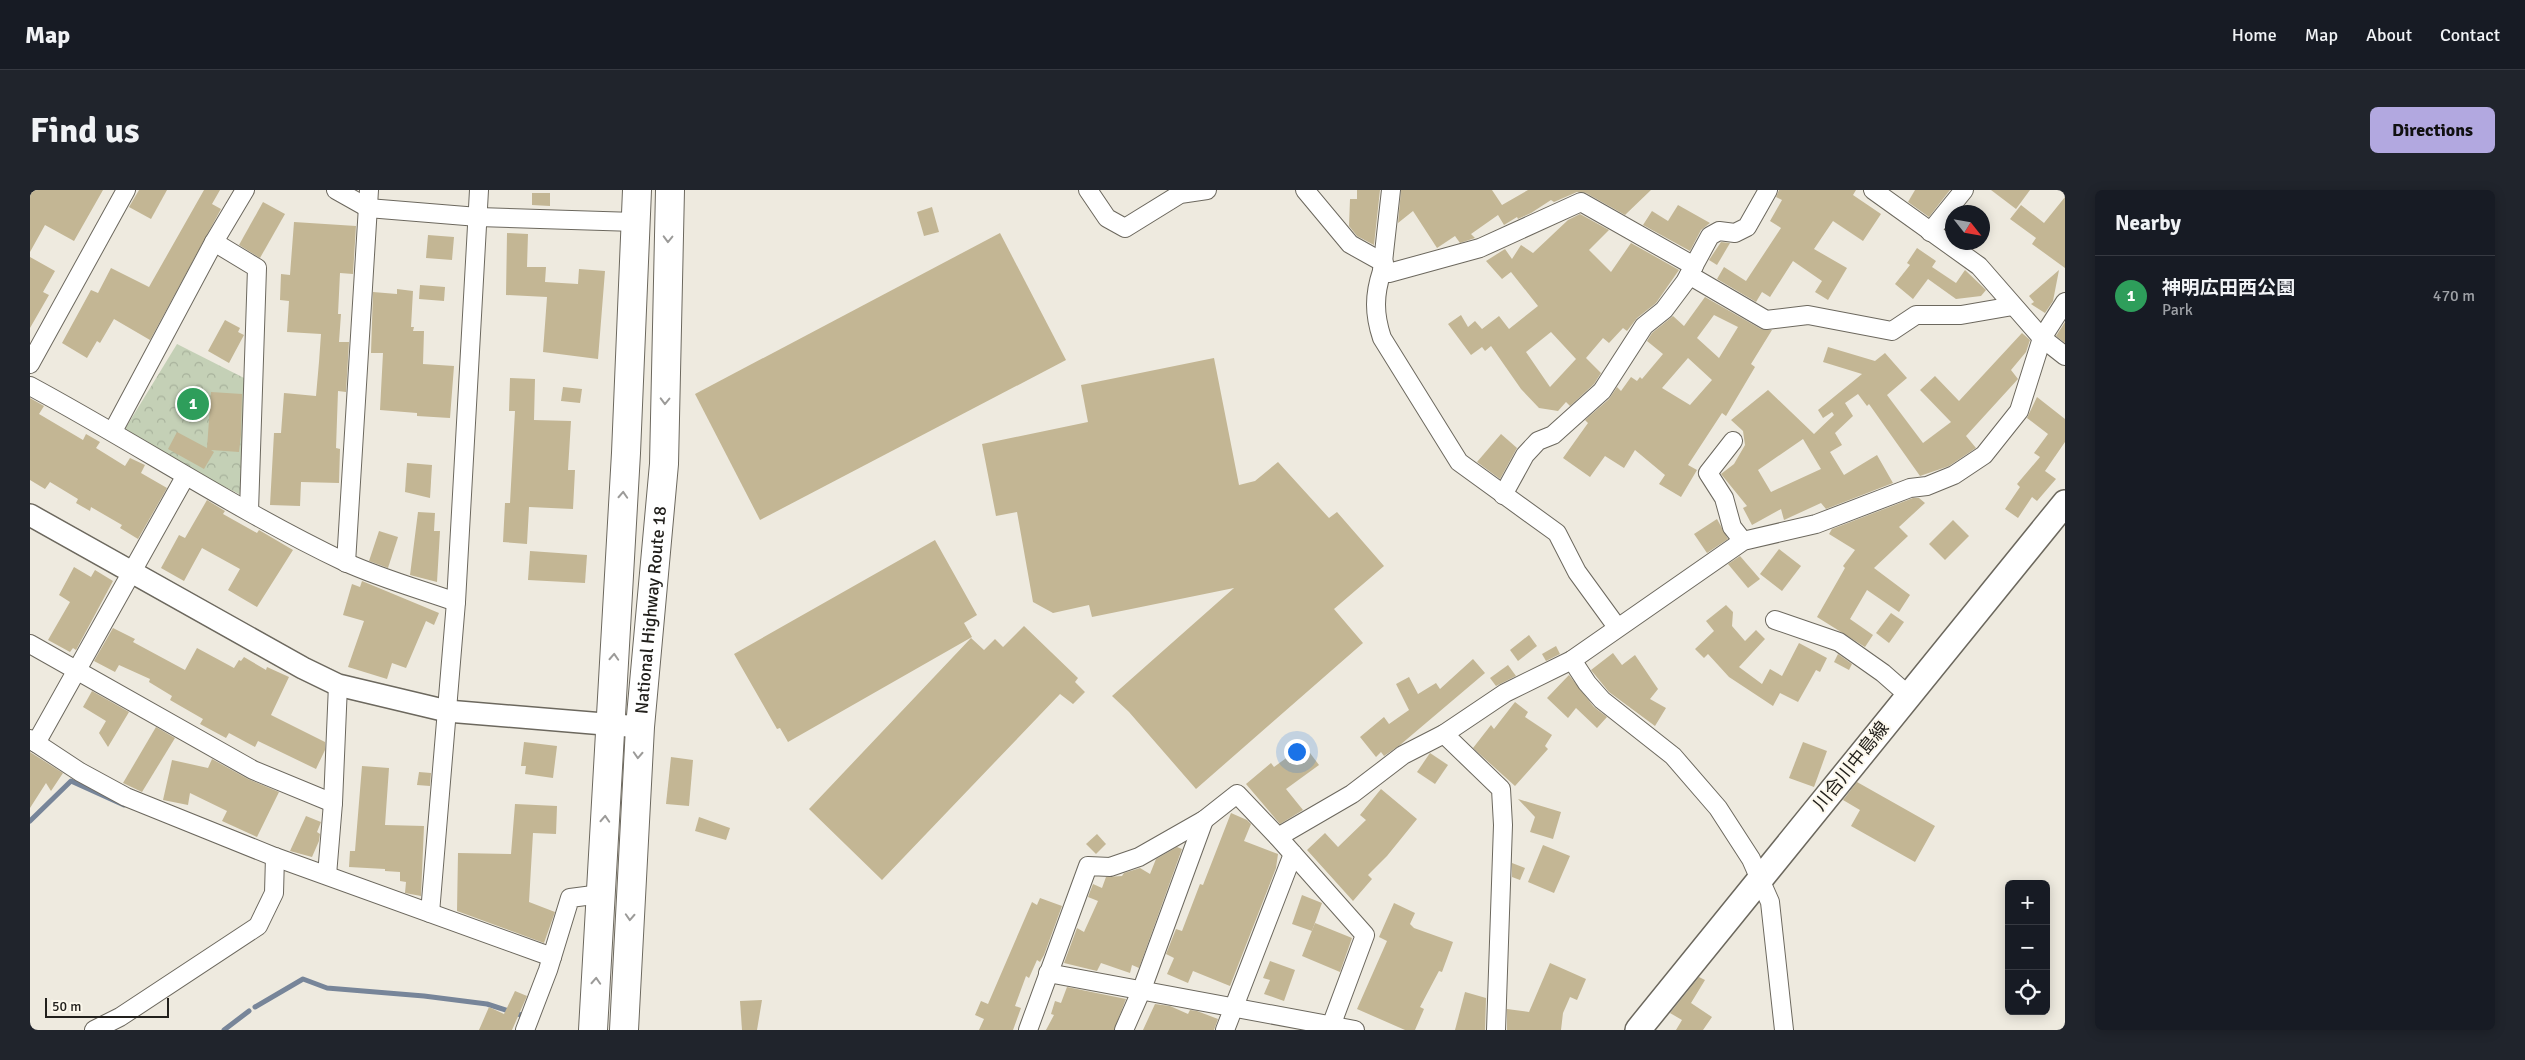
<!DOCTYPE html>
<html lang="en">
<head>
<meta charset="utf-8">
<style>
  :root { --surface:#171b24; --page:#20242c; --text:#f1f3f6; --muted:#9ea1a6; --line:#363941; --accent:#b2a8e0 }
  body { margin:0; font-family:Signika,"Noto Sans JP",sans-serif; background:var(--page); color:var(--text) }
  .controls { position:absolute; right:15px; bottom:15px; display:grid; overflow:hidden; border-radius:8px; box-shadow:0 2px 12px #0003 }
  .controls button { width:45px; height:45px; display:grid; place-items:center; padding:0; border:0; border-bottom:1px solid var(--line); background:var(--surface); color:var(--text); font:25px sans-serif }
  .compass { position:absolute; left:1915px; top:15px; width:45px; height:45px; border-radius:50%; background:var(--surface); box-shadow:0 2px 12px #0003; rotate:121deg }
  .scale { position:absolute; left:15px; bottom:12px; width:124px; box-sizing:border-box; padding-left:5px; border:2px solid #22201c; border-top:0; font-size:14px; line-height:18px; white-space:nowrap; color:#22201c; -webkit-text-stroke:4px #fcf8ec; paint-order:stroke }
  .you { position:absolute; left:1266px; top:561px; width:18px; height:18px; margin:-12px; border:4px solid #fff; border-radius:50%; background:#1a73e8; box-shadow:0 0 0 8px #1a73e833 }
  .badge { display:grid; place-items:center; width:32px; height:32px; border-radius:50%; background:var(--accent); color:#fff; font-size:16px; font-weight:700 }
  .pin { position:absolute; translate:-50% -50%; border:2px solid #fff; box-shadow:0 1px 5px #0006 }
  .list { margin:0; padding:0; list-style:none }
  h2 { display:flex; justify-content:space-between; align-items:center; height:65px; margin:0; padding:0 20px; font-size:21px }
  h2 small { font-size:16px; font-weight:400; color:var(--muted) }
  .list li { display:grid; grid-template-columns:32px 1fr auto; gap:15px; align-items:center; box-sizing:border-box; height:80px; padding:0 20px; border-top:1px solid var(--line) }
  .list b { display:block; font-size:19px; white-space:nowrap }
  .list p { margin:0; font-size:16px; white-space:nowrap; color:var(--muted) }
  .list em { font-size:16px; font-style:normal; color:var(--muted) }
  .icon { flex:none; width:28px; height:28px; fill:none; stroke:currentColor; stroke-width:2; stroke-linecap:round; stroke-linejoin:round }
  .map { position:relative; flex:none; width:2035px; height:840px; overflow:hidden; border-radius:8px }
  header { display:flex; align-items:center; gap:30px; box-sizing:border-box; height:70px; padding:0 25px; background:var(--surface); border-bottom:1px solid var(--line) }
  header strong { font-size:24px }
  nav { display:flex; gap:28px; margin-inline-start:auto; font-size:18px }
  .intro { display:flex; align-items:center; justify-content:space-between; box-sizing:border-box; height:120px; padding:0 30px }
  h1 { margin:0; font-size:35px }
  .button { padding:12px 22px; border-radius:8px; background:var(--accent); color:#111; font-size:18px; font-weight:700 }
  main { display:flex; gap:30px; padding:0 30px }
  aside { flex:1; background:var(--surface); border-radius:8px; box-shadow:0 2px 12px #0003 }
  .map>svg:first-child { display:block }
</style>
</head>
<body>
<header>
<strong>Map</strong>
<nav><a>Home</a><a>Map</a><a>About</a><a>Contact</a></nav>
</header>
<div class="intro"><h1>Find us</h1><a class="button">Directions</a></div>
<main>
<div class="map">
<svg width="2035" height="840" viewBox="0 0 2035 840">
  <defs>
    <pattern id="park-crowns" width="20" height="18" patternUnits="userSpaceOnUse" patternTransform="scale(1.25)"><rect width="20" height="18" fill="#c4d0b6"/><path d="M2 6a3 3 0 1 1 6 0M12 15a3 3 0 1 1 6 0" fill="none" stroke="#a8b29c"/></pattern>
  </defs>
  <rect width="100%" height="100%" fill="#eeeadf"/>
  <polygon fill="url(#park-crowns)" points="147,154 216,189 213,306 165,282 95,239"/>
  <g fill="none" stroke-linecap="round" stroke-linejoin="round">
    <g stroke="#778599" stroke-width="5">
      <polyline points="0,631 41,591 94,615"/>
      <polyline points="225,817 273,789 297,798 394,806 457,814 494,826 495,823"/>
      <polyline points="194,840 219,821"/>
    </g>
  </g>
  <g fill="#c3b694" fill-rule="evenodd">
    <polygon points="0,0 73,0 44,51 15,35 0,62"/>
    <polygon points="109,0 137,0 121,29 99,17"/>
    <polygon points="174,0 190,0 182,14 191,19 120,150 84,129 70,153 67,151 57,168 32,153 61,100 68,103 81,78 119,97"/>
    <polygon points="1327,0 1350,0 1344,55 1327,46 1319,36 1320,9 1327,9"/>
    <polygon points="1371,0 1462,0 1472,15 1498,0 1621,0 1595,25 1556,3 1547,2 1524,12 1521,10 1501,23 1488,29 1487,27 1474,35 1468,25 1441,44 1445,48 1430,53 1425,46 1407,58 1383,21 1368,33"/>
    <polygon points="1749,0 1826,0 1823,5 1851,24 1833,51 1803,31 1784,59 1817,78 1798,110 1785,102 1792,91 1763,71 1740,107 1732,102 1726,112 1687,89 1694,77 1716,91 1751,38 1740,31 1752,10 1746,7"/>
    <polygon points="1885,0 1920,0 1899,27 1878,12"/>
    <polygon points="1961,0 2000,0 1986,19"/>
    <polygon points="502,3 520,3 520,16 502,15"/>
    <polygon points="2035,7 2035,78 2002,54 2006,48 1980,29 1991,15 2014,33"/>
    <polygon points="233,12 255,24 230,68 209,55"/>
    <polygon points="1648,15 1680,33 1671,40 1660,61 1613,35 1622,21 1638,31"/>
    <polygon points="902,17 909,42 894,46 887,22"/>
    <path d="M1550,24L1579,40L1559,60L1581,82L1601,53L1649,80L1626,113L1607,128L1597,141L1593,138L1579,153L1573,148L1556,168L1571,183L1564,194L1540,216L1536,212L1528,221L1509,218L1491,199L1461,156L1455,161L1452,157L1441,165L1418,134L1431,125L1438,137L1445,131L1452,139L1469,126L1479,139L1508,116L1481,82L1472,89L1456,71L1475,59L1482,69L1491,55L1503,63L1538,30ZM1521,142L1546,169L1520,197L1496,162Z"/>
    <polygon points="264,32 326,36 323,84 310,83 308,124 311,124 309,152 319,152 316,202 308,201 306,258 310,259 309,293 271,292 270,316 240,315 244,243 251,243 254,203 286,206 289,172 291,144 257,142 259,111 250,110 251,84 260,85"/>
    <polygon points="477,43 498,44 497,77 516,77 515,92 548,94 549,79 575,81 568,169 513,162 517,107 476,105"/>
    <polygon points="970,43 1036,170 730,330 665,204"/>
    <polygon points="398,45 424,47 422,70 396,68"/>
    <polygon points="1691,52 1700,53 1687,75 1679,70"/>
    <polygon points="1887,58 1906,71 1902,77 1926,93 1935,80 1956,100 1951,106 1926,109 1898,89 1883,109 1865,94 1880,75 1877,73"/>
    <polygon points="0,67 25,81 13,102 19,105 0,138"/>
    <polygon points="2029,80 2023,111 2015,123 2001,114 2004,112 1999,106"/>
    <polygon points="390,95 415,97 414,111 389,109"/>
    <polygon points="367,99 383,101 381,137 384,137 383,141 394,141 393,174 424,176 420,228 387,226 387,223 350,220 353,163 341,163 343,102 367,104"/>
    <path d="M1675,107L1731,139L1742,140L1721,174L1725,177L1696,226L1692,223L1658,275L1667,280L1651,307L1629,294L1635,285L1605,260L1594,278L1575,266L1560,287L1533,268L1558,233L1555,230L1579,209L1587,197L1591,201L1601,187L1607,191L1610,187L1612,189L1633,164L1617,151L1622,143L1643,126L1654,136ZM1684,125L1708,137L1689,168L1667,148ZM1658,168L1682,190L1660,215L1632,198Z"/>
    <polygon points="195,130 210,138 208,142 214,145 199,173 178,161"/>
    <polygon points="2035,132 2035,153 2026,146"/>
    <path d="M1992,143L2000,150L1996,162L1981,180L1988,189L1936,246L1946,258L1919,276L1890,286L1839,214L1837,216L1828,204L1815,213L1823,226L1805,243L1812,255L1800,262L1814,285L1847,265L1863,293L1796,319L1791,313L1754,330L1751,319L1722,335L1713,318L1717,316L1691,284L1704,274L1715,255L1713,241L1701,230L1738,200L1784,244L1804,225L1802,222L1793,228L1788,220L1832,184L1793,172L1798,157L1845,171L1855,163L1877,188L1857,205L1893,253L1921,232L1890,200L1905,186L1929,211ZM1773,249L1791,279L1741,302L1728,280Z"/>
    <polygon points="1184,168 1209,295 1225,291 1248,272 1299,328 1307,322 1354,376 1304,419 1333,453 1166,599 1099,522 1082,506 1204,398 1062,427 1059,415 1023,423 1003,412 987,322 966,326 952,254 1058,232 1051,195"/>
    <polygon points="480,188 505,189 504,230 541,231 538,280 545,280 543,319 499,317 497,354 473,352 475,313 480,313 485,221 479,221"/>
    <polygon points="533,197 552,199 550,213 531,211"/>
    <polygon points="181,202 212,204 211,245 209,262 181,260 184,262 174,279 138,259 147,242 177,258"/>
    <polygon points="2007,207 2035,229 2035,252 2015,281 2026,289 2007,311 2002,307 1988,328 1975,319 1990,297 1987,294 2010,267 2004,263 2018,244 1997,228"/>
    <polygon points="0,208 14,216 9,224 53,250 56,244 70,252 66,258 95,276 100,268 115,275 111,283 137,298 108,349 90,338 92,335 61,317 60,321 46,313 48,309 20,292 15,299 0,290"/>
    <polygon points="1471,244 1487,258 1470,289 1447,272"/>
    <polygon points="377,273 402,275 400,308 375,302"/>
    <polygon points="1883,308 1889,308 1895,313 1869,337 1878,346 1844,378 1880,405 1869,422 1837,400 1820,429 1843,445 1835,457 1787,427 1815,378 1813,376 1825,360 1799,344 1802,339"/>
    <polygon points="177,310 195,321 193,324 227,343 229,340 263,360 227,417 198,400 210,379 172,358 154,391 131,378 149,345 155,348"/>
    <polygon points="388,322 405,323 404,341 410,341 407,392 380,385"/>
    <polygon points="1687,329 1698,349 1677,363 1664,344"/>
    <polygon points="1923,330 1939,346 1915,370 1899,354"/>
    <polygon points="349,341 368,347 358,378 339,371"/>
    <polygon points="905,350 947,425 934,433 942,447 758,552 750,538 747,539 704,464"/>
    <polygon points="1749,359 1771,376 1752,401 1730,384"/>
    <polygon points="500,361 557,365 555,393 498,390"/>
    <polygon points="1710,366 1730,389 1718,398 1698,374"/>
    <polygon points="44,377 61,387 65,380 83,391 46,460 43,458 40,462 18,450 40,412 29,405"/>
    <polygon points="332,391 409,423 404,435 396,431 376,478 362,473 357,489 318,477 334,431 313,425 322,394 330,397"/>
    <polygon points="1696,415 1703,422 1702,436 1715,451 1726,440 1735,449 1709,477 1732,494 1740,479 1752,486 1769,453 1797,468 1790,482 1786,480 1768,512 1750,503 1743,516 1699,487 1678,464 1674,468 1665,459 1684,441 1676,431"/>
    <polygon points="1861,423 1874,432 1859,453 1846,443"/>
    <polygon points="994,436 1048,488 1045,492 1055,502 1043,514 1030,504 852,690 779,619 941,448 954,460 965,449 973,457"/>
    <polygon points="83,438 105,449 103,452 155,480 167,458 204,478 209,470 211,471 214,467 236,480 237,477 259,487 241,525 295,552 295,560 286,579 228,551 225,557 199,543 196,548 170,534 173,529 140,510 142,506 119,492 120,489 89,475 85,482 64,471"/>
    <polygon points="1499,445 1507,456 1488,471 1480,460"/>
    <polygon points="1526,456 1530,464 1516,471 1512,464"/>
    <polygon points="1583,463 1592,475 1605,465 1628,499 1620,509 1636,518 1625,536 1579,502 1561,480"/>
    <polygon points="1808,464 1822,474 1819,480 1804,472"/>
    <polygon points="1443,469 1455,483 1370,555 1354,566 1351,562 1346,567 1330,547 1354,527 1359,534 1379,520 1366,494 1379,487 1388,504 1406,493 1410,499"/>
    <polygon points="1478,475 1486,486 1466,496 1460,488"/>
    <polygon points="1539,485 1564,517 1577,527 1567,538 1546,518 1538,528 1517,508"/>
    <polygon points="62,501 99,522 78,557 69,543 76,531 53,517"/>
    <polygon points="1485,512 1498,522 1495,527 1522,545 1515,556 1518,559 1485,596 1443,558 1461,535 1464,539"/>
    <polygon points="126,537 145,548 112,602 93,593"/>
    <polygon points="494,552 527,556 523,588 495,584 496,576 491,576"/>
    <polygon points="1773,552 1797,561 1784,597 1759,588"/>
    <polygon points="1274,555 1289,575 1256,599 1273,620 1250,634 1216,594 1241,573 1244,577"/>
    <polygon points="0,562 33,583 21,601 16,593 0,618"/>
    <polygon points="1400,563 1418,575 1405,594 1387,582"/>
    <polygon points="641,567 663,570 659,616 636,614"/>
    <polygon points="182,569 218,589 249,602 227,647 192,631 197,621 160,603 158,615 133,610 142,570 178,578"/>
    <polygon points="332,576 359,578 355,635 394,636 391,706 375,703 376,692 370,691 370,682 355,681 355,679 319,677 320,661 325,661"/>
    <polygon points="389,582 401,583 400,596 387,595"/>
    <polygon points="1827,592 1905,636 1885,672 1821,636 1830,620 1813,610"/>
    <polygon points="1351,599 1387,629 1357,666 1338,685 1342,689 1323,711 1277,660 1295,643 1308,657 1336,630 1330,625"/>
    <polygon points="1488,609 1531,622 1523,649 1500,642 1505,627"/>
    <polygon points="485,614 527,616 526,644 503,643 499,712 525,722 514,753 427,721 428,663 481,664"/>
    <polygon points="1201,623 1217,630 1221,634 1214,651 1248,664 1246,678 1200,796 1163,781 1158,793 1137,784 1144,768 1136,764 1146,739 1152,741 1170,694 1173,695"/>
    <polygon points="276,626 291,632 287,642 290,644 289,651 282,667 260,661"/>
    <polygon points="669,627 700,638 696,650 665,641"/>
    <polygon points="1067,644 1076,654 1066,664 1056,654"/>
    <polygon points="1513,655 1540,666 1524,703 1498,692"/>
    <polygon points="1147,657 1152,659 1109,778 1102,775 1100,783 1071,773 1067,781 1034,773 1047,738 1054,742 1068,711 1058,707 1063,694 1072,698 1076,687 1092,686 1094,683 1110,678 1120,684 1126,669"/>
    <polygon points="1482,673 1495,678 1490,690 1482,687"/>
    <polygon points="1272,705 1292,713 1282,741 1262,734"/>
    <polygon points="1010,708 1032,716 1014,765 1010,772 1007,770 999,788 996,786 985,816 991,818 983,840 949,840 954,829 945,825 951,811 958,814 1002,712 1007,715"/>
    <polygon points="1364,713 1385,723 1380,734 1384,738 1423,752 1412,782 1409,781 1390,817 1394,819 1385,840 1375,840 1327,819 1357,751 1349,747"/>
    <polygon points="1285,733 1322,748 1310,782 1272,766"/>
    <polygon points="1240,771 1265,780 1254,811 1234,804 1240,790 1233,788"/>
    <polygon points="1520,773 1556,789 1547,810 1540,807 1533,823 1531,840 1477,840 1477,819 1499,822"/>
    <polygon points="1669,787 1675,790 1661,813 1682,827 1673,840 1646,840 1652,830 1640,823"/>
    <polygon points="1037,797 1096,809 1084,840 1016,840 1024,825 1021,824 1025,811 1031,813"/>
    <polygon points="485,801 497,806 482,840 449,840 459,817 474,824"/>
    <polygon points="1435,802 1456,808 1455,840 1425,840"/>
    <polygon points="732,810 727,840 712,840 710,811"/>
    <polygon points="1125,814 1140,816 1158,824 1160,820 1167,821 1188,829 1184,840 1113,840"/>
  </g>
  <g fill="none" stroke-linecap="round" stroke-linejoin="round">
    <g stroke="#6c685e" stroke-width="20">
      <g id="minor">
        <polyline points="306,0 338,18 448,27 605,32"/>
        <polyline points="1058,0 1077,28 1095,38 1150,4 1177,0"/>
        <polyline points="1275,0 1320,54 1354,73"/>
        <polyline points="1361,0 1352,81 1359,83 1450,58 1551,12 1664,76"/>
        <polyline points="1843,0 1949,76 2012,148 2035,166"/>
        <polyline points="1900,42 1934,0"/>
        <polyline points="184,52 227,78 219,321"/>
        <path d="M1352,81C1344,105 1344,124 1352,148L1429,272L1527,343L1547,382L1587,437"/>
        <polyline points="1659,85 1736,130 1778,125 1862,141 1886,125 1931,125 1983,116"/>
        <polyline points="0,174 96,0"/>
        <path d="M0,196C106,253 206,320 315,372C350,388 389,399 426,412"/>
        <polyline points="83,241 184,52 215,0"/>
        <polyline points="1703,251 1678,283 1694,308 1702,337 1713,351"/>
        <polyline points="1473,305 1495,265 1508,251 1523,245 1572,201 1614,136 1634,120 1655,92 1680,46 1689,41 1705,43 1717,37 1738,0"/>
        <polyline points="316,373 339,0"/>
        <polyline points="1745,430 1809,452 1853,483 1878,505"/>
        <polyline points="0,454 223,580 303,613"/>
        <polyline points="1542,470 1557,493 1572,510 1643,566 1688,618 1721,669 1740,712 1754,840"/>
        <polyline points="1414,544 1471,599 1473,635 1466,840"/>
        <polyline points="0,549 50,582 96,607 245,667 522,767"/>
        <polyline points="6,553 155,287"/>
        <polyline points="1248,647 1322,604 1373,565 1414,544 1475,503 1542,470 1713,351 1786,334 1880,298 1897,296 1924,285 1954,265 1989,221 2012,148 2035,112"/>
        <polyline points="297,685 303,613 308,495"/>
        <polyline points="400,723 426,412 449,0"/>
        <polyline points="1018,783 1325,840"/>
        <polyline points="64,840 90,827 228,736 244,703 245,667"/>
        <polyline points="495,840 518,780 540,708 571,704"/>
        <polyline points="998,840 1058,676 1080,677 1109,667 1174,630 1207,604 1248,647 1335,745 1301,836"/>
        <polyline points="1094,840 1112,799 1174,630"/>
        <polyline points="1195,840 1263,664"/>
      </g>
    </g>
    <g stroke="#6c685e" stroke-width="24">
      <polyline id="tertiary" points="0,325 273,478 308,495 417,521 610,537"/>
    </g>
    <g stroke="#6c685e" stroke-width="28">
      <polyline id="secondary" points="1608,840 2035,313"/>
    </g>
    <g stroke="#6c685e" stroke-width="30">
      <g id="trunk">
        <polyline points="563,840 596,263 607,0"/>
        <path id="s1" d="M594,840L610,537L634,274L640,0"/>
      </g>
    </g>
    <use href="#minor" stroke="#fff" stroke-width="18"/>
    <use href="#tertiary" stroke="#fff" stroke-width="21"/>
    <use href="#secondary" stroke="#fff" stroke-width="25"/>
    <use href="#trunk" stroke="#fff" stroke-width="28"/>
  </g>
  <defs><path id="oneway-chevron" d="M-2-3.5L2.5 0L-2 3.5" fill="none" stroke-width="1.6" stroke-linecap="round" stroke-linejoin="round" transform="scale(1.25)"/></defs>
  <g stroke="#9c9b99">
    <use href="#oneway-chevron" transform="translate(638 49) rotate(91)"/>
    <use href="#oneway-chevron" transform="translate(635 211) rotate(91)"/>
    <use href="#oneway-chevron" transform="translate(593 305) rotate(-87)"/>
    <use href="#oneway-chevron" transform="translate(584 467) rotate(-87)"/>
    <use href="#oneway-chevron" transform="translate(608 565) rotate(93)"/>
    <use href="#oneway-chevron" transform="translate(575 629) rotate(-87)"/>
    <use href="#oneway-chevron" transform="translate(600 727) rotate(93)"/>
    <use href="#oneway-chevron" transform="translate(566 791) rotate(-87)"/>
  </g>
  <g text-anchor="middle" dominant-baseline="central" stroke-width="4" stroke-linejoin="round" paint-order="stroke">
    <g font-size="18" fill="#22201c" stroke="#fcf8ec">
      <text stroke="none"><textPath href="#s1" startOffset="421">National Highway Route 18</textPath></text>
      <text transform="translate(1821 576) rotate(-51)">川合川中島線</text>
    </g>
  </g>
</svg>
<div class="controls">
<button>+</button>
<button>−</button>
<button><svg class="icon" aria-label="locate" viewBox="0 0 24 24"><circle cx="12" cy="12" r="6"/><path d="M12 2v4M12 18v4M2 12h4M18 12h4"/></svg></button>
</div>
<svg class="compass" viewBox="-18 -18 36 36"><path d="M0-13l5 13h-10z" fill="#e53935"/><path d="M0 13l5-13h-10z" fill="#9ea1a6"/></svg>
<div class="scale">50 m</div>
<div class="you"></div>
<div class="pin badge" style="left:163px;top:214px;background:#2e9e5b">1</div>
</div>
<aside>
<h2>Nearby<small></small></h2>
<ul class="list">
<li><span class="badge" style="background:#2e9e5b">1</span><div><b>神明広田西公園</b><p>Park</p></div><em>470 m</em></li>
</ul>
</aside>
</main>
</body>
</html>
